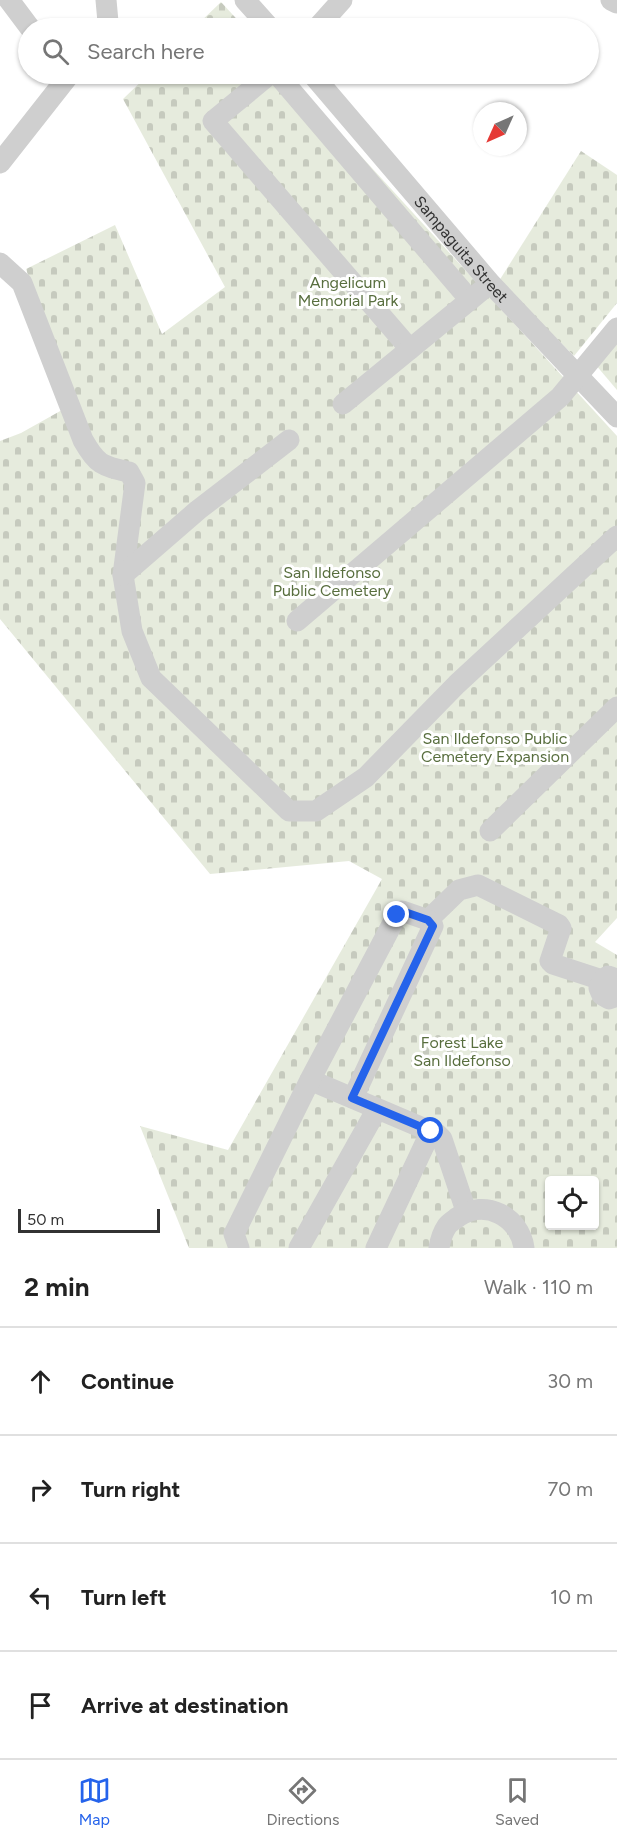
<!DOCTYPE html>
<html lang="en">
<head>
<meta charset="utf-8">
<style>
  :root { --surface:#fff; --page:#f6f6f6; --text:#222; --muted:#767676; --line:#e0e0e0; --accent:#2563eb }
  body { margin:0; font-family:Figtree,sans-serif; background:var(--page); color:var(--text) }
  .controls { position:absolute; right:18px; bottom:18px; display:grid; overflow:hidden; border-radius:6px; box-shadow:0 2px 4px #0004 }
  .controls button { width:54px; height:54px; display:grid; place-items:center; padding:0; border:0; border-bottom:2px solid var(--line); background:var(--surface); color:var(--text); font:30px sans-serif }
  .compass { position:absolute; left:473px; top:102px; width:54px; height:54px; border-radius:50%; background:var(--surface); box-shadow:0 2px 4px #0004; rotate:225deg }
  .scale { position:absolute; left:18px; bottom:15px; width:142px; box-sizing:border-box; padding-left:6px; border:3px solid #323232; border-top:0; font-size:16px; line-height:21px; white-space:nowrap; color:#323232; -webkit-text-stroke:4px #fff; paint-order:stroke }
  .stop { position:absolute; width:18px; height:18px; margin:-14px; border:4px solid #2563eb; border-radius:50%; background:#fff }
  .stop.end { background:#2563eb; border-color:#fff; box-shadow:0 2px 6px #0008 }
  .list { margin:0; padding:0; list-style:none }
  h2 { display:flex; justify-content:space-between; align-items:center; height:78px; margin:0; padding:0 24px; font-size:26px }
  h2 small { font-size:20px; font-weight:400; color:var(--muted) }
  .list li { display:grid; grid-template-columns:39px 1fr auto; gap:18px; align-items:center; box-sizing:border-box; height:108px; padding:0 24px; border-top:2px solid var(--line) }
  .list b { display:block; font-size:22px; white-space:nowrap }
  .list em { font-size:20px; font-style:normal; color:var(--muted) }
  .icon { flex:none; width:33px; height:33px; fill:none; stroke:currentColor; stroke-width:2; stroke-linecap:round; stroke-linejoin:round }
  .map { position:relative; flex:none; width:617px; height:1248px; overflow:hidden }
  .search { position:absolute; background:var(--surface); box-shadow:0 2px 4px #0004; left:18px; right:18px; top:18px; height:66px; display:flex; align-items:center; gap:15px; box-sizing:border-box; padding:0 21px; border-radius:33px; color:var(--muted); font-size:22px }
  .sheet { height:510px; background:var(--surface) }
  nav { display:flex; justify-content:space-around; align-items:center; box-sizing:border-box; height:84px; border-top:2px solid var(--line); background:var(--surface); font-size:16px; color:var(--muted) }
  nav a { display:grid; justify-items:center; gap:3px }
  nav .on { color:var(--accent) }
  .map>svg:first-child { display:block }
</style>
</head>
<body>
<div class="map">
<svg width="617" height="1248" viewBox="0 0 617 1248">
  <defs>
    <pattern id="cemetery-stones" width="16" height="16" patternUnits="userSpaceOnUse" patternTransform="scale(1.5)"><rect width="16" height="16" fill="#e6ebdd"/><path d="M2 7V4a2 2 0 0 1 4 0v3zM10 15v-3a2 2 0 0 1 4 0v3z" fill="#c6cabe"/></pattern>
  </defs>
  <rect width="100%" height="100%" fill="#fff"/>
  <g fill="url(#cemetery-stones)" fill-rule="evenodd">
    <polygon points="221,2 245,28 194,28"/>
    <path d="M149,74H286L617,436V918L595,942L617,955V1248H189L140,1126L228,1150L382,879L349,861L210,874L0,619V441L21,433L71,405L26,269L115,225L162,334L225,287L123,99ZM550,1180H594V1226H550Z"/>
    <polygon points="581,151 617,175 617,303 574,356 499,281"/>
    <polygon points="617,337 617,390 595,364"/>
  </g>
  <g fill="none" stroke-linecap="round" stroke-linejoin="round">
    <g stroke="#cfcfcf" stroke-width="21">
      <polyline points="9,0 30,28"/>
      <polyline points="245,0 270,28"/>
      <polyline points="611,0 617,3"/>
      <polyline points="104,28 108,22 106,0"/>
      <polyline points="317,28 342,0"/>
      <polyline points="270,74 213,121 410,349"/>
      <polyline points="277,74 470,300"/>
      <path id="s1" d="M312,74L491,284L617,417"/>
      <polyline points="0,163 70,74"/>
      <path d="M0,263L22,283L83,440C97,465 102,466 129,472L135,483L123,575L132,631L151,678L289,811H316L366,777L457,684L617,536"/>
      <polyline points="343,404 481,291"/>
      <polyline points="123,575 198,510 289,440"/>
      <polyline points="297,621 560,397 617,328"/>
      <polyline points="490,831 617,707"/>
      <polyline points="428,920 459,890 478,885 559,925 561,928 550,961 553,964 602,980"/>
      <polyline points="617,979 608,976 602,980 599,988 602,995 609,999 617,996"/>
      <polyline points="310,1080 437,1134 442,1139 466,1211"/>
      <polyline points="239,1248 234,1234 310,1080 397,915 402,911 428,920 433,926 353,1098"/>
      <polyline points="299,1248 377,1109"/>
      <polyline points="376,1248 431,1131"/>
      <path d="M439,1248C440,1241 443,1232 447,1226C449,1223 454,1220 458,1217C485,1198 520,1217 524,1248"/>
    </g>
  </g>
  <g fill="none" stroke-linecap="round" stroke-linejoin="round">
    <polyline stroke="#2563eb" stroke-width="8" points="397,915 402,911 428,920 433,926 352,1098 431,1131"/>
  </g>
  <g text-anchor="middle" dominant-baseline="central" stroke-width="6" stroke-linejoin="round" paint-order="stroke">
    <g font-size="16" fill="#323232" stroke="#fff">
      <text stroke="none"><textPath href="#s1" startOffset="230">Sampaguita Street</textPath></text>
    </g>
    <g font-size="16" fill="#586e3e" stroke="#fff">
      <text x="348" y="282">Angelicum<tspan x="348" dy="18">Memorial Park</tspan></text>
      <text x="332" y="572">San Ildefonso<tspan x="332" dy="18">Public Cemetery</tspan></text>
      <text x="495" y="738">San Ildefonso Public<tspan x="495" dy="18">Cemetery Expansion</tspan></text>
      <text x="462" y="1042">Forest Lake<tspan x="462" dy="18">San Ildefonso</tspan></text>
    </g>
  </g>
</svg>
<div class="controls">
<button><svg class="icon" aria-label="locate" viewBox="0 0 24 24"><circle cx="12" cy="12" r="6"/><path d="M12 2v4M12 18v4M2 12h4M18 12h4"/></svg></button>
</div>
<svg class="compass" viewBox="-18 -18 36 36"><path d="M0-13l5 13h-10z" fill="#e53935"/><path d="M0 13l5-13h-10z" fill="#767676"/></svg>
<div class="scale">50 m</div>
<div class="stop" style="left:431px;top:1131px"></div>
<div class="stop end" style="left:397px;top:915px"></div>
<div class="search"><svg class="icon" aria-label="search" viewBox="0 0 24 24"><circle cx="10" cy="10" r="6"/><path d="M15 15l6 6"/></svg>Search here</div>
</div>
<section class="sheet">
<h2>2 min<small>Walk · 110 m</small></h2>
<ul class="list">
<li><svg class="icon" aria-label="ahead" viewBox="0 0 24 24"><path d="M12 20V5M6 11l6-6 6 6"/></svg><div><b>Continue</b></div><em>30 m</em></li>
<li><svg class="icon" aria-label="right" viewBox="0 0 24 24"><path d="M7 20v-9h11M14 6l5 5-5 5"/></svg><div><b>Turn right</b></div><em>70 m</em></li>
<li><svg class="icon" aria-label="left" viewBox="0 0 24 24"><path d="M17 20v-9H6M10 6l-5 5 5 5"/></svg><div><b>Turn left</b></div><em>10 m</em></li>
<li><svg class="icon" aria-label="arrive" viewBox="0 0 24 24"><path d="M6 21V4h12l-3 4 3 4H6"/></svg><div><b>Arrive at destination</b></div></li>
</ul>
</section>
<nav>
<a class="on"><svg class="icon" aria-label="map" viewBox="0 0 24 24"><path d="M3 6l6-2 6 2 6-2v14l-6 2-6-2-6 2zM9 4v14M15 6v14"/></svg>Map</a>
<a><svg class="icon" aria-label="directions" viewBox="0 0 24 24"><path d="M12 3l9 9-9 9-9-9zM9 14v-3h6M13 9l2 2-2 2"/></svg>Directions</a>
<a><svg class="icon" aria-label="saved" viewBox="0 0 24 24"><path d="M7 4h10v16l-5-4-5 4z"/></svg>Saved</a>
</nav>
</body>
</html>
